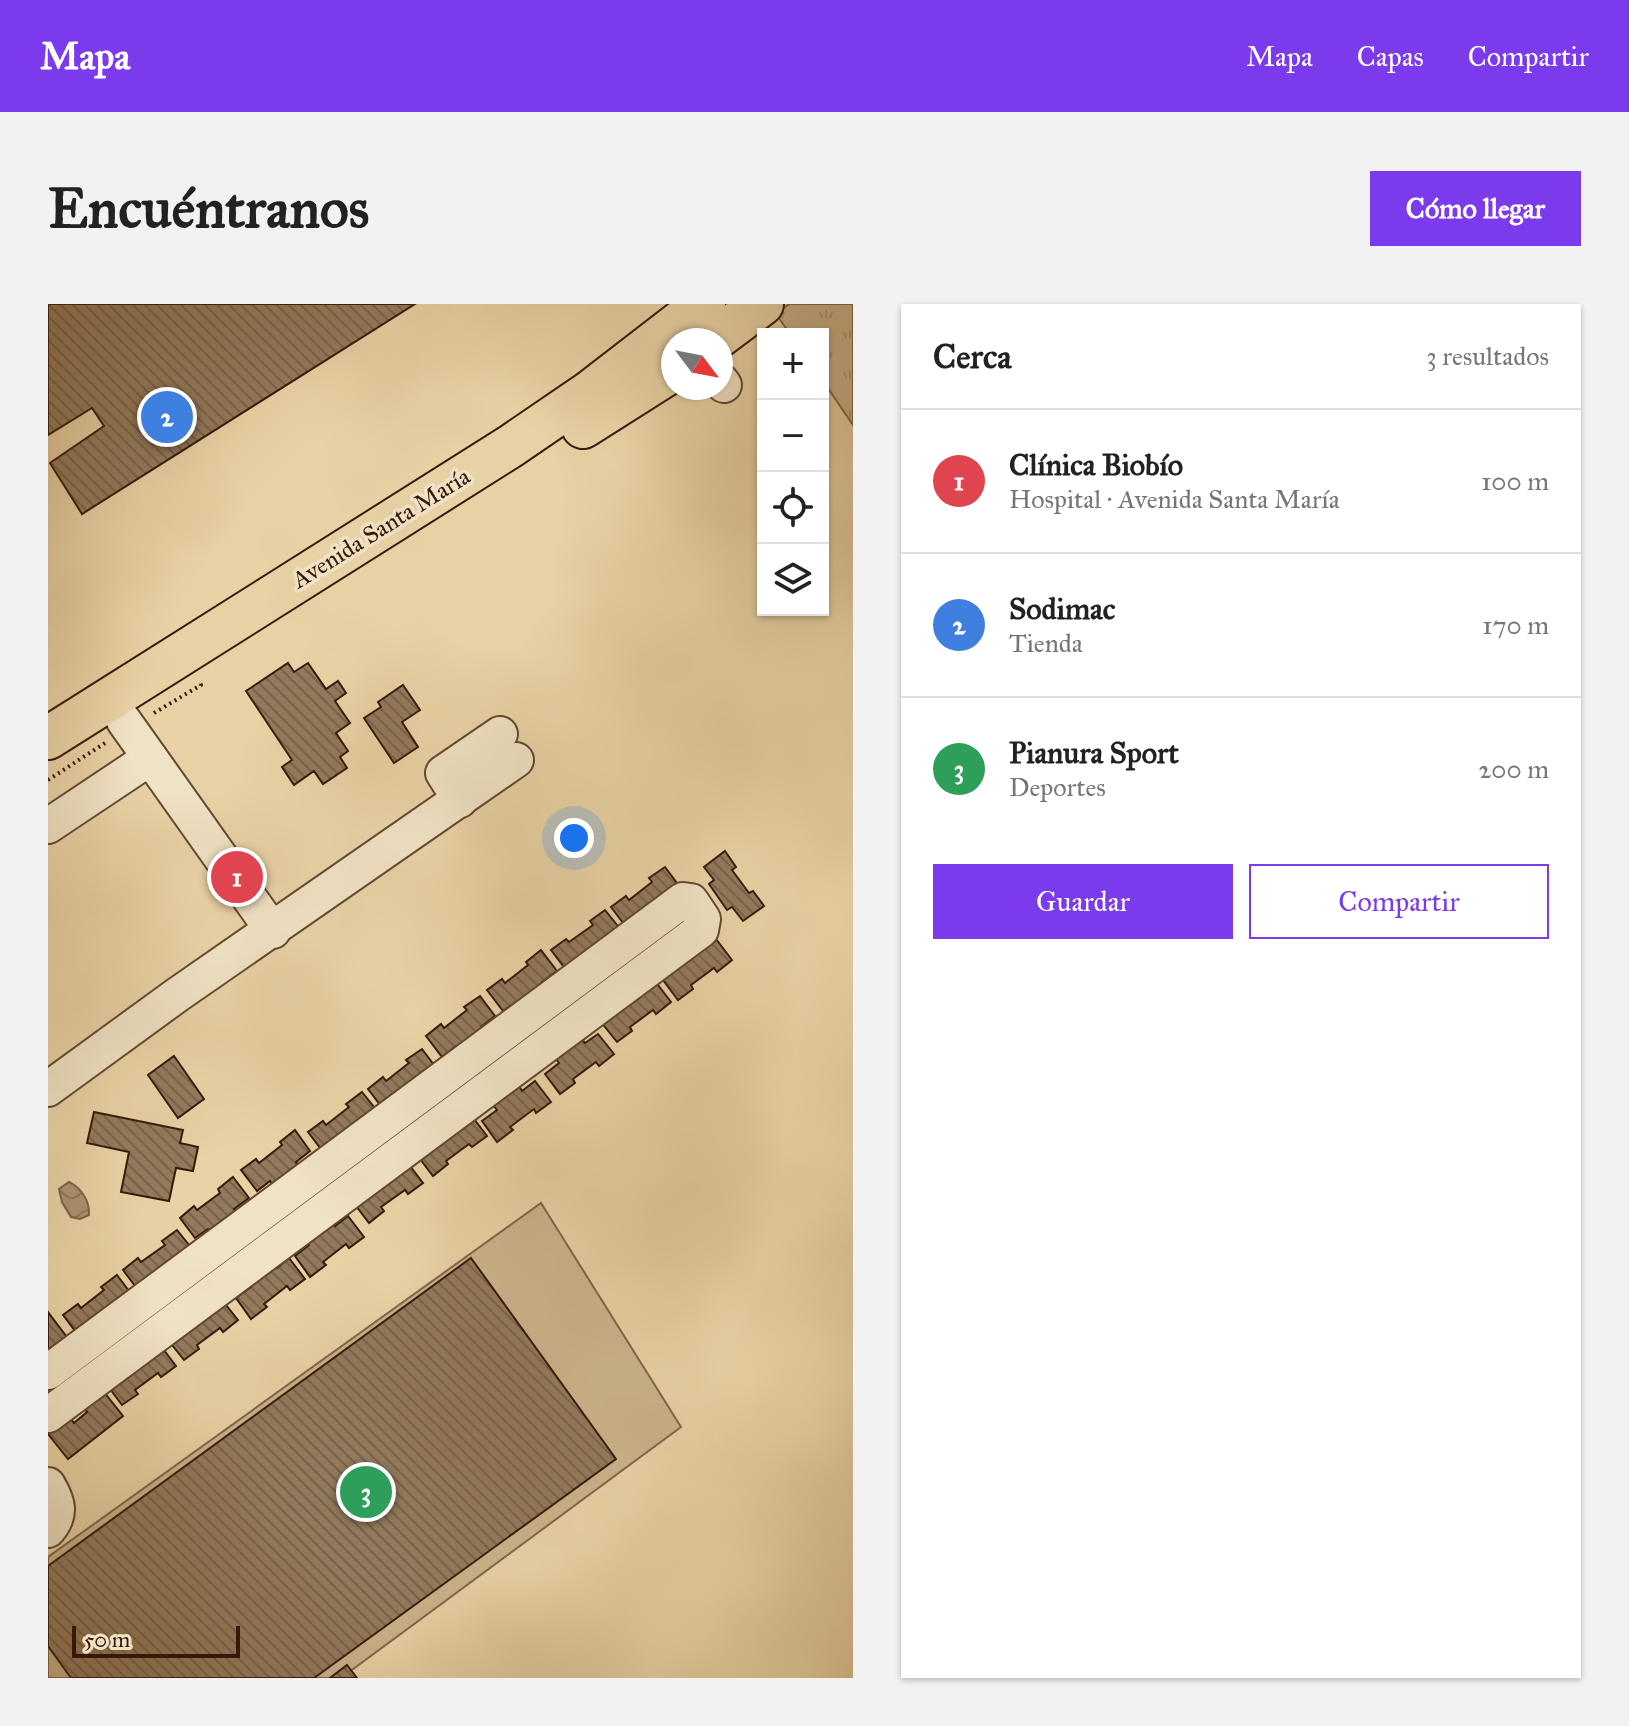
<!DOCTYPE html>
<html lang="es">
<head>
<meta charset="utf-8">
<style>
  :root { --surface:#fff; --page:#f2f2f2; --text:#222; --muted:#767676; --line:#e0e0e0; --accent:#7c3aed }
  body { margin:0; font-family:"IM FELL Great Primer",serif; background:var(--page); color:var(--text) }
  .controls { position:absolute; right:24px; top:24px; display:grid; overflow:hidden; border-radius:0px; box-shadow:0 2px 6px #0004 }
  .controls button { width:72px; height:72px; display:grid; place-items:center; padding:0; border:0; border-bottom:2px solid var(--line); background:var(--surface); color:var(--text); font:40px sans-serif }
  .compass { position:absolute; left:613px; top:24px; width:72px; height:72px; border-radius:50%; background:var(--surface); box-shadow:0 2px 6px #0004; rotate:122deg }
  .scale { position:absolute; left:24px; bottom:20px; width:168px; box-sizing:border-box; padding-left:8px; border:4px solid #351a0c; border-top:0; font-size:22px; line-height:28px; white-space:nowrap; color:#351a0c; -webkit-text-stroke:6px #f0e2c4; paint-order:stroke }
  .you { position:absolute; left:526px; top:534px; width:28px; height:28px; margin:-20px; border:6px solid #fff; border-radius:50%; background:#1a73e8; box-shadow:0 0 0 12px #1a73e833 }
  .badge { display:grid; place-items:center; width:52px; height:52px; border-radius:50%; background:var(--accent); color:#fff; font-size:26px; font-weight:700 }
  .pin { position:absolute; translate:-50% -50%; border:4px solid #fff; box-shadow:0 2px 8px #0006 }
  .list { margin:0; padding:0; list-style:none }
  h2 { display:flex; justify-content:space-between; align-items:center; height:104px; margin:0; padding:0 32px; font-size:34px }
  h2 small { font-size:26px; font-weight:400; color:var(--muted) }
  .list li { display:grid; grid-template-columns:52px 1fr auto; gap:24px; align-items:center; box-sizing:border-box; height:144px; padding:0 32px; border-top:2px solid var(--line) }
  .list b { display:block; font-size:30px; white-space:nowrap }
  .list p { margin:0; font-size:26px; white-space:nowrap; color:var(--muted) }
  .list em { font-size:26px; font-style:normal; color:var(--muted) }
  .actions { display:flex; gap:16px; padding:24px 32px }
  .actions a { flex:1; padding:18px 0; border:2px solid var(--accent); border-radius:0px; text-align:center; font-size:28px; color:var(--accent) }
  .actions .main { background:var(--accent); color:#fff }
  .icon { flex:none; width:44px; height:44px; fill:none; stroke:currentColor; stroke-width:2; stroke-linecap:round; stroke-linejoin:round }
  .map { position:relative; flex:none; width:805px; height:1374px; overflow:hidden; border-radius:0px }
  header { display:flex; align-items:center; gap:48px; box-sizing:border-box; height:112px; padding:0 40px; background:var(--accent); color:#fff }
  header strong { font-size:38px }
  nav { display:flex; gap:44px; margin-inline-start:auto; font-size:28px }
  .intro { display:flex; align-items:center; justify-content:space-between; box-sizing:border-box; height:192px; padding:0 48px }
  h1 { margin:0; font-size:56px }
  .button { padding:20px 36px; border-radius:0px; background:var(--accent); color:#fff; font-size:28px; font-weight:700 }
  main { display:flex; gap:48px; padding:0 48px }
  aside { flex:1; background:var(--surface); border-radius:0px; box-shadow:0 2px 6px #0004 }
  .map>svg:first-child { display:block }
</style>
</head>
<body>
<header>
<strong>Mapa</strong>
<nav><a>Mapa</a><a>Capas</a><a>Compartir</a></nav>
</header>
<div class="intro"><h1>Encuéntranos</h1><a class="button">Cómo llegar</a></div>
<main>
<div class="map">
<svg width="805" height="1374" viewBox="0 0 805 1374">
  <defs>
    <pattern id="park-tufts" width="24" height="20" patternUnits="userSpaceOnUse" patternTransform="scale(2)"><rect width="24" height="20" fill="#cab38b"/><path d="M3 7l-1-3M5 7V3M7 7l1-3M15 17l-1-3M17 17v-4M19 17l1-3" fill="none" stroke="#ae9977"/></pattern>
    <pattern id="water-waves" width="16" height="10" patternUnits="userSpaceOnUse" patternTransform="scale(2)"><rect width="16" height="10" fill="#ab9371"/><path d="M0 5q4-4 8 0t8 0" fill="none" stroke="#8c775b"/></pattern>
    <pattern id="building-back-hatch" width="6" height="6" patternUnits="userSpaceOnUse" patternTransform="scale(2)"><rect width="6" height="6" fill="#927a5c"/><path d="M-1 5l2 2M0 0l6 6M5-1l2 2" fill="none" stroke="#78634a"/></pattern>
  </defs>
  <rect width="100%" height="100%" fill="#e8d2a5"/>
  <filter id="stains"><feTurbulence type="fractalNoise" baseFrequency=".0025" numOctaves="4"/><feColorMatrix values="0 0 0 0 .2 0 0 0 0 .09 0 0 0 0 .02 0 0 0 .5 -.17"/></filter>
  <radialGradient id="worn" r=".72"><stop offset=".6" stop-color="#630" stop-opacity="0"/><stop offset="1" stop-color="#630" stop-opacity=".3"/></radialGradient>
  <polygon fill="#cab38b" stroke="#80664c" stroke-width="2" points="493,899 633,1123 293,1374 0,1374 0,1253"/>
  <polygon fill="url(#park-tufts)" stroke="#80664c" stroke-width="2" points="741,0 805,0 805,121 775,77 775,30 742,30 728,10"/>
  <path fill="url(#water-waves)" stroke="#7c6349" stroke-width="2" d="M21,878C33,884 42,897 41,911L32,915L23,913L14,898L11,885Z"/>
  <g fill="url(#building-back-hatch)" stroke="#351a0c" stroke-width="2">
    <polygon points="0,0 367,0 34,210 2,159 56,122 44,104 0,131"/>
    <polygon points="240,359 246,368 260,359 278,385 290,377 298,389 287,397 302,419 288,429 300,447 292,453 299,464 275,480 266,467 246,481 234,463 244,456 198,387"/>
    <polygon points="355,381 372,406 354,418 370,443 346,459 316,414 333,403 330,398"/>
    <polygon points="677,547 688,563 684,566 701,589 705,587 716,602 695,617 684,603 679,606 661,580 666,576 656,563"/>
    <polygon points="617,563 632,583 579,624 563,603 578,592 581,596 604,578 601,574"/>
    <polygon points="557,606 573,626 519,667 503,646 518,635 521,638 545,621 542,617"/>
    <polygon points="668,635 684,656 669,668 666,664 643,681 645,685 630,696 615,676"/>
    <polygon points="493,646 509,667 494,678 498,683 472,702 468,698 455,707 439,686 454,675 457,679 480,661 478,658"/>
    <polygon points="607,677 623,698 608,710 605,706 582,723 584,727 569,738 553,718"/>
    <polygon points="432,692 447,712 433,723 436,728 411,748 407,743 394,753 378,732 393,720 396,724 419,706 416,703"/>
    <polygon points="550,730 566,750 551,762 548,758 525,775 527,779 512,790 497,770 511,759 507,754 533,734 537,739"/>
    <polygon points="374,745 389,765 336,806 320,785 335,773 338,777 361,759 358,756"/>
    <polygon points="126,752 156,795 130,814 100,771"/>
    <polygon points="487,777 503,798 488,809 486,805 462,823 465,826 449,838 434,817 449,806 445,801 471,782 474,787"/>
    <polygon points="314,788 330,808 276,849 260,828 275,817 278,821 301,803 298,800"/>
    <polygon points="46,808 135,826 132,839 150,843 145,867 128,864 121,897 73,888 81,848 39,839"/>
    <polygon points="423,811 439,832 424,843 421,840 398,857 400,860 385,872 369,851"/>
    <polygon points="247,826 262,847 248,858 252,863 226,882 222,877 209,887 193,866 208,855 211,859 234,841 232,838"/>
    <polygon points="359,858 375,879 360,890 357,886 333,903 336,907 321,919 305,898"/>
    <polygon points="185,873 201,894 186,905 190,910 164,929 160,925 147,934 132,914 146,902 149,906 172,889 170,885"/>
    <polygon points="300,912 316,933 301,944 298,940 275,958 278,961 262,973 247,952 261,941 258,936 283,917 287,922"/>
    <polygon points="129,926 145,946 91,987 75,966 90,954 93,958 117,941 114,937"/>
    <polygon points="241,954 257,975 242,986 239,982 216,1000 219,1003 203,1015 188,994 203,983 199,978 225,959 229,964"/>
    <polygon points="423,954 568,1155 266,1374 23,1374 0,1342 0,1262"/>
    <polygon points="69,971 84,991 31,1032 15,1011 30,1000 33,1004 56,986 53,983"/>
    <polygon points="174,996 190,1016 175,1028 172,1024 149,1041 151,1045 136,1056 120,1036"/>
    <polygon points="0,1008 24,1040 0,1052"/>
    <polygon points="112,1041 128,1062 113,1073 110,1069 87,1086 90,1090 74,1101 59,1081"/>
    <polygon points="52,1083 75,1112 20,1155 0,1130 0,1120 17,1107 26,1119 39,1108 32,1098"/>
    <polygon points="299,1361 309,1374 282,1374"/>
  </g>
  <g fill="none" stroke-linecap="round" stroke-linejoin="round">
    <g stroke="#624832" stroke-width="38">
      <g id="minor">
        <polyline points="673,77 676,81"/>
        <polyline points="76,417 225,627"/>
        <polyline points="412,496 395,469 452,430"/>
        <polyline points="0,522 102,454"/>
        <polyline points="0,785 129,691 468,456"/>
        <polyline points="0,1068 635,596 643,597 655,615 653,626 0,1111"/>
        <path d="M0,1181C10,1198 14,1210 0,1226"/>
      </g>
    </g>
    <g stroke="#351a0c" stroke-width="46">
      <g id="major">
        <polyline points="666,36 714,0"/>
        <polyline points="535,123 625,66"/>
        <polyline points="0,434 463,142 542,88 656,0"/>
      </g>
    </g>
    <g stroke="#351a0c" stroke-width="4" stroke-dasharray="2 4" stroke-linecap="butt">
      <polyline points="106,409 153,381 151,377"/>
      <polyline points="0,476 57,439"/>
    </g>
    <use href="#minor" stroke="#f0e2c4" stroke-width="34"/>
    <use href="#major" stroke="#e8d2a5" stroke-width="42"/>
  </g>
  <g text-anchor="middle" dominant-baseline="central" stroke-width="7" stroke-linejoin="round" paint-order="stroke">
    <g font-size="24" fill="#351a0c" stroke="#f0e2c4">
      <text transform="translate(333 224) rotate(-32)">Avenida Santa María</text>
    </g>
  </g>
  <rect width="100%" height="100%" filter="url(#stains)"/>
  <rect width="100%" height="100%" fill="url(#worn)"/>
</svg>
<div class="controls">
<button>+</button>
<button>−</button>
<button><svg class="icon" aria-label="locate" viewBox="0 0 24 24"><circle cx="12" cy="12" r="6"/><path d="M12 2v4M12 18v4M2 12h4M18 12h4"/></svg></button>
<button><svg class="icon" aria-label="layers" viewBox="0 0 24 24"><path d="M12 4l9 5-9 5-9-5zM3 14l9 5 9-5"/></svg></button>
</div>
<svg class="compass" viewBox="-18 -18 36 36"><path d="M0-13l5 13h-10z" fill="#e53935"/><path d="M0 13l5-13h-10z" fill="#767676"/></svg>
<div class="scale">50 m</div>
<div class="you"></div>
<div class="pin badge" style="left:189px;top:573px;background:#e0444e">1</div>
<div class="pin badge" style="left:119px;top:113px;background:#3f7fe0">2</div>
<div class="pin badge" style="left:318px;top:1188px;background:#2e9e5b">3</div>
</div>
<aside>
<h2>Cerca<small>3 resultados</small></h2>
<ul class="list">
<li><span class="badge" style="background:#e0444e">1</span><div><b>Clínica Biobío</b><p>Hospital · Avenida Santa María</p></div><em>100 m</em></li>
<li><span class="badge" style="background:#3f7fe0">2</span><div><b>Sodimac</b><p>Tienda</p></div><em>170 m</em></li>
<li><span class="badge" style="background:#2e9e5b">3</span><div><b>Pianura Sport</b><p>Deportes</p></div><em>200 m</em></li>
</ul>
<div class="actions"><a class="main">Guardar</a><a>Compartir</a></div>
</aside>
</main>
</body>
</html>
